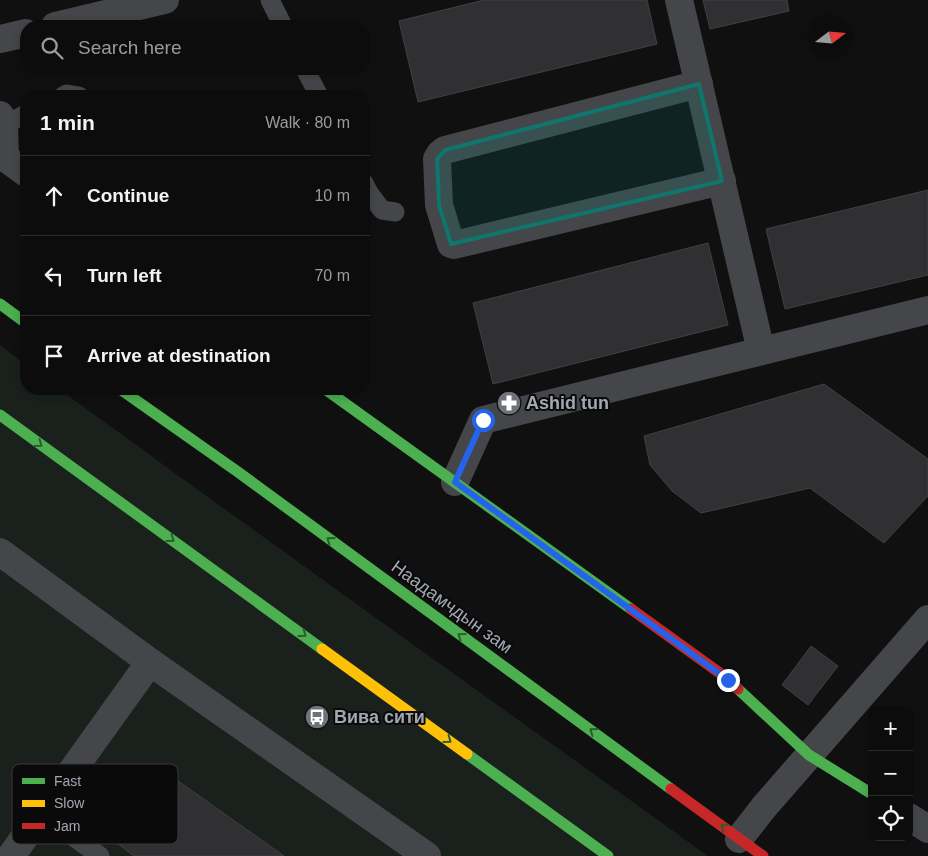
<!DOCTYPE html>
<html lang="en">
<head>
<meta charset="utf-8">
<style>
  :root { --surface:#0c0c0c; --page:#1a1a1a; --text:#f1f3f6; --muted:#9a9b9d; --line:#2c2c2d }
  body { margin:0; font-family:Helvetica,sans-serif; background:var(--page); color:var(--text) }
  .controls { position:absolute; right:15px; bottom:15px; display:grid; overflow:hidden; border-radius:10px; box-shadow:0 2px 8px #0003 }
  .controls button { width:45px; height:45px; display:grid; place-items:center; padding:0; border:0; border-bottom:1px solid var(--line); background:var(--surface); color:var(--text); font:25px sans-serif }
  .compass { position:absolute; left:808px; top:15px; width:45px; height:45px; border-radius:50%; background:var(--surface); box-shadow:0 2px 8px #0003; rotate:74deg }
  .stop { position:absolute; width:15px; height:15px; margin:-11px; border:4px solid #2563eb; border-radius:50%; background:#fff }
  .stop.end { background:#2563eb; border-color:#fff; box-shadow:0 1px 5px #0008 }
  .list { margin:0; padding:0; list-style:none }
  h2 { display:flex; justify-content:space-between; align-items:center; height:65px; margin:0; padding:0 20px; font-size:21px }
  h2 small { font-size:16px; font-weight:400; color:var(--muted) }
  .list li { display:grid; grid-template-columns:32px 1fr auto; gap:15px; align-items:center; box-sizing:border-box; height:80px; padding:0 20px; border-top:1px solid var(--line) }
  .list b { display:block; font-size:19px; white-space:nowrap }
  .list em { font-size:16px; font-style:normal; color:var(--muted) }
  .icon { flex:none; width:28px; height:28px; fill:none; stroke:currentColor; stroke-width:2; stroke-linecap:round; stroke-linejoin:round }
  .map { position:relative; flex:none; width:928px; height:856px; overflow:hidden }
  .search { position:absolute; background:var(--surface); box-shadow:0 2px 8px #0003; left:20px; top:20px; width:350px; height:55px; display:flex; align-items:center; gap:12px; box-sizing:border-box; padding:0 18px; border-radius:20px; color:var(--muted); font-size:19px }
  .panel { position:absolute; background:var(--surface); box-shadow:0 2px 8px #0003; left:20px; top:90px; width:350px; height:305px; border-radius:20px }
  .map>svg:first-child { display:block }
</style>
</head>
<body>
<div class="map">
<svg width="928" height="856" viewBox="0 0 928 856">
  <rect width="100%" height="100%" fill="#101010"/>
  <polygon fill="#1a201b" points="0,345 26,365 26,389 59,389 212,500 708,856 0,856"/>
  <g fill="#303032" stroke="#404143">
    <polygon points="484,0 647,0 657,44 418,102 399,21"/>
    <polygon points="703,0 787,0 789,11 710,29"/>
    <polygon points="928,190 928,275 785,309 766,229"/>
    <polygon points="708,243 728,325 493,384 473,303"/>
    <polygon points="824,384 928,459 928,496 884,543 810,488 701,513 672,491 650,465 644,436"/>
    <polygon points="811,646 838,666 808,705 782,685"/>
    <polygon points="164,771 284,856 134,856 114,841"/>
  </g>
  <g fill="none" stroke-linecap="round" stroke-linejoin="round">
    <g stroke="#444649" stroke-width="19">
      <polyline points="270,0 283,26"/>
      <polyline points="305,69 319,96"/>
      <polyline points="63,96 67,94 79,96"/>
      <polyline points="4,125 26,114"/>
      <polyline points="364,183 369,193 382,210 395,212"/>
      <polyline points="42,814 100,856"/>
    </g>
    <g stroke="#444649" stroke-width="28">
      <polyline points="679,0 761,351"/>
      <polyline points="55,26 165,0"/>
      <polyline points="0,39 26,33"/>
      <polyline points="699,84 445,150 440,154 437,159 439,205 450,241 451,244 454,245 722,181"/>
      <polyline points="0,115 4,125 5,158"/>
      <polyline points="0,154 26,173"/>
      <polyline points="455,482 483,420 928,310"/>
      <polyline points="0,552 150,662 11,856"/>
      <polyline points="150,662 427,856"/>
      <polyline points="909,817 928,829"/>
      <polyline points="739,839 764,807 928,619"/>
    </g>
    <g stroke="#4caf50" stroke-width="11">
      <polyline points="0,304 26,323"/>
      <polyline points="120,389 238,472 671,789"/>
      <polyline points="325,389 631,609"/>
      <polyline points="0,415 322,649"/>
      <polyline points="738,689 809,755 872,794"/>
      <polyline points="467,754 608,856"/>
    </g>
    <polyline stroke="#ffc107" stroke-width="11" points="322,649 467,754"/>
    <g stroke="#c62828" stroke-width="11">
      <polyline points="631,609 728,679 738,689"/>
      <polyline points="671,789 763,856"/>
    </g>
  </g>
  <defs><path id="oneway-chevron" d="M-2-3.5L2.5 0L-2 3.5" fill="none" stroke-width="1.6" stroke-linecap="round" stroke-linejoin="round" transform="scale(1.25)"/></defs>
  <g stroke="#2b5c2e">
    <use href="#oneway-chevron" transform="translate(39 444) rotate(36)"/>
    <use href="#oneway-chevron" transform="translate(171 539) rotate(36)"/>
    <use href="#oneway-chevron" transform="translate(330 540) rotate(-144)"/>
    <use href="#oneway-chevron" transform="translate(303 634) rotate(36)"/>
    <use href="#oneway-chevron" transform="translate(461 636) rotate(-144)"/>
    <use href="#oneway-chevron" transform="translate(593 731) rotate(-144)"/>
    <use href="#oneway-chevron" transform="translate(448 740) rotate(36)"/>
    <use href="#oneway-chevron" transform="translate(724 827) rotate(-144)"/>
  </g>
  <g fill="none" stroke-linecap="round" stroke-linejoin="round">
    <polyline stroke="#2563eb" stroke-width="6" points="483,420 455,482 728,680"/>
  </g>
  <path fill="#0f766e" fill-opacity="0.2" stroke="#0f766e" stroke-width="4" stroke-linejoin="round" d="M699,84L722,181L451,244L439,205L437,159L445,150Z"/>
  <defs>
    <g id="pharmacy-disc" transform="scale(1.25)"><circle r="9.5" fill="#6f7278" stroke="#0a0a0b"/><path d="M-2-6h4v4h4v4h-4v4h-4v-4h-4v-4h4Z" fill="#fff"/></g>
    <g id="bus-disc" transform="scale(1.25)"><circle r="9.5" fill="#6f7278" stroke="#0a0a0b"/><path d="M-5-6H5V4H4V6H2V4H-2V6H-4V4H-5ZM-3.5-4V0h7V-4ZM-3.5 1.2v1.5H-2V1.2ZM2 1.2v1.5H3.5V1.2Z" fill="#fff"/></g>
  </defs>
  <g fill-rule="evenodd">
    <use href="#pharmacy-disc" x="509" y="403"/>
    <use href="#bus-disc" x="317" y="717"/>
  </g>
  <g text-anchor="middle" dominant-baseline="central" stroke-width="4" stroke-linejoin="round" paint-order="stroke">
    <g font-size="18" font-weight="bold" fill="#a2a7b0" stroke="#0a0a0b" text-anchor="start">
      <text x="526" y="403">Ashid tun</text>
      <text x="334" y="717">Вива сити</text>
    </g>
    <g font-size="18" fill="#a2a7b0" stroke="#0a0a0b">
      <text transform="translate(452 607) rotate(36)">Наадамчдын зам</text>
    </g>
  </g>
  <rect x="12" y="764" width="166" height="80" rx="8" fill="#0a0a0b" stroke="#38393d" stroke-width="1"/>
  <rect x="22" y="778" width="23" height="6" fill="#4caf50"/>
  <rect x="22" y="800" width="23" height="7" fill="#ffc107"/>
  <rect x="22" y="823" width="23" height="6" fill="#c62828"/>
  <g font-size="14" fill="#a2a7b0">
    <text x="54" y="786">Fast</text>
    <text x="54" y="808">Slow</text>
    <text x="54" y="831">Jam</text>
  </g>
</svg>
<div class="controls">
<button>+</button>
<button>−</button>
<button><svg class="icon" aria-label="locate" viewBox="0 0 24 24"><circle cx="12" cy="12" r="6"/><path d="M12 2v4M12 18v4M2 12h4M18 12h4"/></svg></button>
</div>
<svg class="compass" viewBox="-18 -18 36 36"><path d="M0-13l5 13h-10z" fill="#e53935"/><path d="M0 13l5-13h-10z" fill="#9a9b9d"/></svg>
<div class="stop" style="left:483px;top:420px"></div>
<div class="stop end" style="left:728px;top:680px"></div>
<div class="search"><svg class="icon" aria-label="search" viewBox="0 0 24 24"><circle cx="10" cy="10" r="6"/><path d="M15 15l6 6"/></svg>Search here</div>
<section class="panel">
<h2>1 min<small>Walk · 80 m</small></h2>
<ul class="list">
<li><svg class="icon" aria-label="ahead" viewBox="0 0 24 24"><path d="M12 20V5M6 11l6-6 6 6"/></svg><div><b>Continue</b></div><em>10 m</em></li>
<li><svg class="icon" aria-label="left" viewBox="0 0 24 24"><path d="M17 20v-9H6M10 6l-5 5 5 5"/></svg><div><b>Turn left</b></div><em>70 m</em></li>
<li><svg class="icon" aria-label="arrive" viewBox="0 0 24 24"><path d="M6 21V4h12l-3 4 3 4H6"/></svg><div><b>Arrive at destination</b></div></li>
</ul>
</section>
</div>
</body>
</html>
